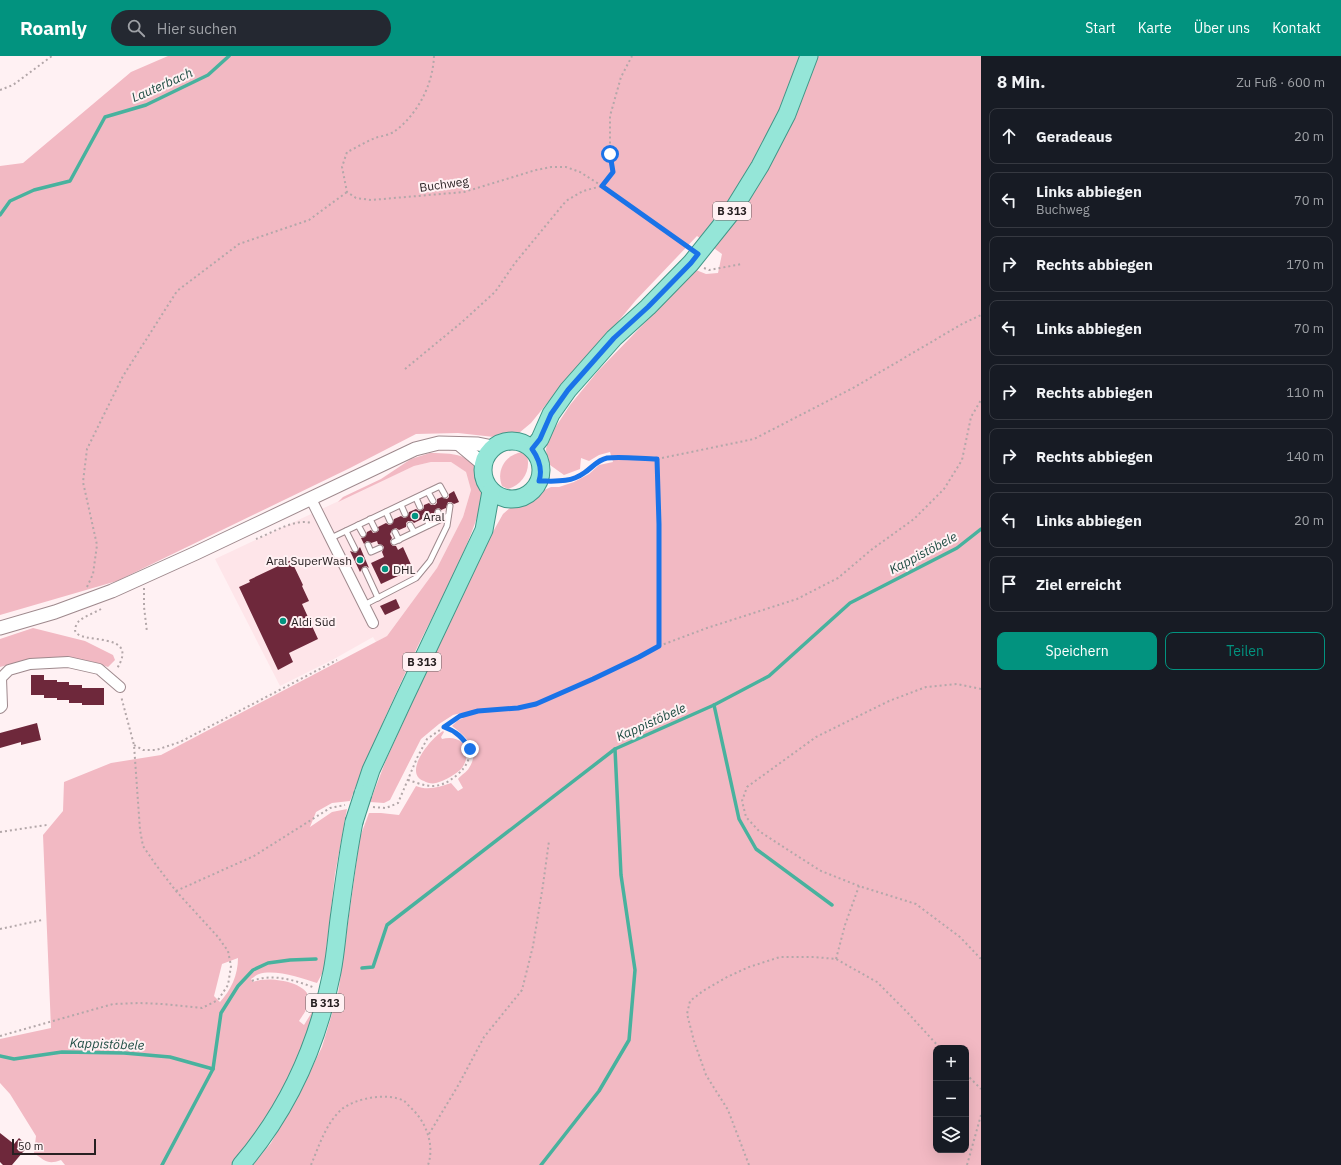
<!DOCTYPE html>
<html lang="de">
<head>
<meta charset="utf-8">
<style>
  :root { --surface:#171b24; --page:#242831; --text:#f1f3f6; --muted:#9ea1a6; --line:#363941; --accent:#02937f }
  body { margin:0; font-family:"IBM Plex Sans",sans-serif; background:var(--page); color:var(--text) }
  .controls { position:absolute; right:12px; bottom:12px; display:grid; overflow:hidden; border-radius:8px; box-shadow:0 4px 16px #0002 }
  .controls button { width:36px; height:36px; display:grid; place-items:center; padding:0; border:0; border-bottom:1px solid var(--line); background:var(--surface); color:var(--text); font:20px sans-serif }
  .scale { position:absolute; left:12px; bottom:10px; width:84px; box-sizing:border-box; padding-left:4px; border:2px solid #282022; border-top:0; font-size:11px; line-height:14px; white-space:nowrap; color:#282022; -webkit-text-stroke:3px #fff1f3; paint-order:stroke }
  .stop { position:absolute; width:12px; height:12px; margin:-9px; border:3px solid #1a73e8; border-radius:50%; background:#fff }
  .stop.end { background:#1a73e8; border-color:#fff; box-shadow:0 1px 4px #0008 }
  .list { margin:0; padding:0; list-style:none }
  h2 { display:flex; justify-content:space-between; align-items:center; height:52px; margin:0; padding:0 16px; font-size:17px }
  h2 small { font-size:13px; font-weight:400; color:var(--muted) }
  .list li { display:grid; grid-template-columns:26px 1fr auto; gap:12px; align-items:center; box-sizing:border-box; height:56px; margin:0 8px 8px; padding:0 8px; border:1px solid var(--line); border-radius:8px }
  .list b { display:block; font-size:15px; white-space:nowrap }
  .list p { margin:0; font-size:13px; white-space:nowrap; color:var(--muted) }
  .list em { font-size:13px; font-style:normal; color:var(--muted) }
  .actions { display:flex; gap:8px; padding:12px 16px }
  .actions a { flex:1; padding:9px 0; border:1px solid var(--accent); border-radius:8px; text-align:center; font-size:14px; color:var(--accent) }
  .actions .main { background:var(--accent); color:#fff }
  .icon { flex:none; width:22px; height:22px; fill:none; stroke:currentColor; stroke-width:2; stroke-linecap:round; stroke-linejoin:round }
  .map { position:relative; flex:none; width:981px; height:1109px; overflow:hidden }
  header { display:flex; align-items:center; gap:24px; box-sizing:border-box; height:56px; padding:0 20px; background:var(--accent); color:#fff }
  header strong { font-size:19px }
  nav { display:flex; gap:22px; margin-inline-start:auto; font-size:14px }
  .search { width:280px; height:36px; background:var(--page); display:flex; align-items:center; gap:10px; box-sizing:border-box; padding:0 14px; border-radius:22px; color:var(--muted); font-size:15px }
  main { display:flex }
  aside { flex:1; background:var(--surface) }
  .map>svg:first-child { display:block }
</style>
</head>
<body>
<header>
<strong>Roamly</strong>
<div class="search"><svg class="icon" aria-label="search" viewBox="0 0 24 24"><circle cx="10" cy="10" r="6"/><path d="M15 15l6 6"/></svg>Hier suchen</div>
<nav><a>Start</a><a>Karte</a><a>Über uns</a><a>Kontakt</a></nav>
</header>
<main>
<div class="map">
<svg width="981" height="1109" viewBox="0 0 981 1109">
  <rect width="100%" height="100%" fill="#fff1f3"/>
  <polygon fill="#fee5e9" points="431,406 451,406 466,416 471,434 463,461 437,512 387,580 376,586 373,581 334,603 280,630 215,503 390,421 414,410"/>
  <g fill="#f2b9c3" fill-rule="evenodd">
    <path d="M168,0H981V1109H253L271,1087L303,1030L322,991L338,938L360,781L369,757H381L399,759L416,730C428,735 439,731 451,727L458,735L463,732L458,723C461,719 467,716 469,712C481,693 466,681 452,670L457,665L463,662L461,657L453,659L439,668L421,683L390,744L384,747L370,746L386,704L481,497L503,458L511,451L532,444L542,435L551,431H559L574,426L589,418L599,409L613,406L610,396L599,399L589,405L581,402L580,413L564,419L550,409L547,402L546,393L549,381L570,349L598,315L696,214L706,218L718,217L722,198L697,180L636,244L602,285L571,318L531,367L519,377L507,380L494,381L458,377L416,378L350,412L117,525L0,559V110L23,107L131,16ZM936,992H966V1094H936Z"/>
    <path d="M522,396L527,399C531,415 523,428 508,433L502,430C496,414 505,399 522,396Z"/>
    <path d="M430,397C459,397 477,399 483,432C485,440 481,450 478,458C461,511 432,559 409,609C388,654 368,699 350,745L332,747L316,756L310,771L332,756L347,753L335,818L324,914L317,927C302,922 275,913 259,918C256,919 253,922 251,923L253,926C267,920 306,925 309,942C310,950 303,959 299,965L304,969L312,956L314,957C307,976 301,996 293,1014C278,1048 256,1081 232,1109H65L61,1104C48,1109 45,1105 34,1097L36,1080L10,1038L0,1027V983L51,972L43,779L63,755L64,726L111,707L161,699L387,580L437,512L463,461L471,434L466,416L451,406H431L414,410L338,446L343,441L381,423L411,403ZM238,902C238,919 231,934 220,946L214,940L222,908Z"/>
    <polygon points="33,572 85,585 113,599 115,604 108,611 90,605 49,605 19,606 0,611 0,583"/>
    <path d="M443,675L444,676L441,681L442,683C462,678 474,694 462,712C457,718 444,725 436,727C432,728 427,727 424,725C402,717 431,682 443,675Z"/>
  </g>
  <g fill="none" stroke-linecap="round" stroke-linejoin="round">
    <g stroke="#48b29e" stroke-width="3.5">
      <polyline points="0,159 10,145 34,134 70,125 105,61 146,49 208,19 229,0"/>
      <polyline points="714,649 739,763 756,793 832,849"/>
      <polyline points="362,912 373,911 387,869 615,693 714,649 769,620 850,547 957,492 981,473"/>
      <polyline points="0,1000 14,1003 62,996 124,997 170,1001 213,1013"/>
      <polyline points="162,1109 213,1013 221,957 238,930 253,914 268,907 290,904 316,903"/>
      <polyline points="541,1109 599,1035 629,984 635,914 621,819 615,693"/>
    </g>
  </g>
  <g fill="#6e283b">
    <polygon points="454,435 459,446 454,448 451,446 448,446 446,452 441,454 439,452 436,453 434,457 430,459 427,457 424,457 422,460 422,463 414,467 412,465 408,465 406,467 406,471 399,474 396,472 392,474 390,478 392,482 390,485 391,488 393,490 396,490 398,494 403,491 413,513 381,528 371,507 384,501 382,496 384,491 382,489 378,488 377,485 371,487 367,485 364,488 361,482 365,481 367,476 371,474 373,477 377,476 379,474 378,471 386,467 389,469 392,468 394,463 401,460 404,462 407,461 409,456 416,453 419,455 422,454 424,452 424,449 429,447 431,449 435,449 437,447 437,443 442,441 447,443 449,441 449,438"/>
    <polygon points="360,491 369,512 366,510 363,511 360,516 350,495 356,497"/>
    <polygon points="291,504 303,529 302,530 309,545 302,548 318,583 289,597 293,606 278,614 239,531 250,526 249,524"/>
    <polygon points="396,543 400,552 385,559 380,550"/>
    <polygon points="31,619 44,619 44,624 57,624 57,626 69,626 69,629 82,629 82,632 104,632 104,649 82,649 82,647 69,647 69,644 57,644 57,642 44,642 44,639 31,639"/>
    <polygon points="37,667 41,684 21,689 21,686 0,692 0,677"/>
    <polygon points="0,1077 14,1088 19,1082 28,1090 12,1109 3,1109 0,1106"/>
  </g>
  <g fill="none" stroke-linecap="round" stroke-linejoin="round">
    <g stroke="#9e898d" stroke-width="7">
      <g id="service">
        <polyline points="428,436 433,445"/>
        <polyline points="416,442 420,451"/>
        <polyline points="401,449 405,458"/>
        <polyline points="386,456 390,465"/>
        <polyline points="438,456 441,463"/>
        <polyline points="426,461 429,469"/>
        <polyline points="370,463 375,473"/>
        <polyline points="358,469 363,478"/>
        <polyline points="410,469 414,476"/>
        <polyline points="346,475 355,493"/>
        <polyline points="395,476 399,484"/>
        <polyline points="331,482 440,430 445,439"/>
        <polyline points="394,486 448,460"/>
        <polyline points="368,489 371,496 380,492"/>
        <polyline points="365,514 378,542"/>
        <polyline points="364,549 416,522 430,505 447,470 450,450"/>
      </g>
    </g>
    <g stroke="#9e898d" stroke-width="12">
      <g id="minor">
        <polyline points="311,443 373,567"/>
        <polyline points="0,652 2,650 1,622 9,614 30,608 68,606 99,613 120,631"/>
      </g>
    </g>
    <g stroke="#9e898d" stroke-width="15">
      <g id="tertiary">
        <polyline points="459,388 483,408"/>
        <polyline points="0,572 55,556 112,535 196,497 415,393 439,387 478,388 493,391"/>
      </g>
    </g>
    <g stroke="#419687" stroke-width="19">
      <g id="primary">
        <circle cx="512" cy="414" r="29"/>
        <polyline points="532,393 540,383 551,358 568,334 614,282 648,251 691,207 731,157 760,110 787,58 809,0"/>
        <polyline points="363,738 371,714 404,643 484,474 491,435"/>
        <path d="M241,1109C288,1054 318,987 332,916C336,896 337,876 340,856C344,826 348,796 354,766"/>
      </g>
    </g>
    <g stroke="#b3a7a9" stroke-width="2" stroke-dasharray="2 3" stroke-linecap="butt">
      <path d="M434,0C433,28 418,58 395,75C390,79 381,80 375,82C365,86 356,92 347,96L342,111L347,136L356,142L371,144L464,136L536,114L551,111H566L580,116L602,130L688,191"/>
      <polyline points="0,34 13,29 52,0"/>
      <polyline points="704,212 709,214 742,208"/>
      <polyline points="405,313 462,266 495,236 515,207 566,145 583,135 602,130 613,116 610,98 610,60 621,21 632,0"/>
      <polyline points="657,403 659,468 659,590"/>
      <polyline points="539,425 560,426 571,424 584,417 595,407 607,402 657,403 754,383 853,332 962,268 981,259"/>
      <path d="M256,483C272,477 295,462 312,467"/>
      <polyline points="87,531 93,518 97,489 83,426 87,393 123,320 177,235 239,188 309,164 347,136"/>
      <polyline points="144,532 144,551 147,576"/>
      <path d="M101,553C94,557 85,560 79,565C77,567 75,571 75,574C77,590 143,573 116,614"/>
      <polyline points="981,633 957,628 926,631 889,645 816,681 747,731 742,745 746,761 759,775 788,794 821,815 859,830 916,848 960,881 981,903"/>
      <polyline points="134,689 143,694 156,694 180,686 337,604"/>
      <path d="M408,724C415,726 424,730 432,730C442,730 450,725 457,719C479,700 470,680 444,671"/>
      <polyline points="373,751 386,752 398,747 417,702 427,683 460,660 478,655 518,652 536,648 593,623 639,601 659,590 707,572 797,543 838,522 871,494 914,463 944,433 962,404 971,361 981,344"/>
      <polyline points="0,776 47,769"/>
      <polyline points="176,835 254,800 330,752 345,749"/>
      <polyline points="0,873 42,864"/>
      <polyline points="836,903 845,869 859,830"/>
      <path d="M252,925C272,917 295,924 315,932"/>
      <polyline points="0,980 113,948 139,947 162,948 202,952 218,944 228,929 231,910 228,895 218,881 176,835 156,809 143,790 140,774 134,689 121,640"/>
      <polyline points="966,1018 981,1033"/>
      <polyline points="429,1078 459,1028 484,981 522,934 533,890 543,829 549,785"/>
      <path d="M311,1109C319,1090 326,1067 342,1053C356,1042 388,1036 404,1045C406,1046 408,1049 410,1051C426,1065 435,1089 428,1109"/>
      <polyline points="749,1109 728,1054 706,1019 694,985 687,958 690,945 703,935 727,921 749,911 780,901 814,901 836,903 877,926 907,956 940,992"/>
      <polyline points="967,1109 981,1059"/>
    </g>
    <use href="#service" stroke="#fff" stroke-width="5"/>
    <use href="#minor" stroke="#fff" stroke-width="10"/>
    <use href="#tertiary" stroke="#fff" stroke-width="13"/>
    <use href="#primary" stroke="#95e6d8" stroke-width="17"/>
    <g stroke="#419687" stroke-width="19" stroke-linecap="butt">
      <polyline id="primary-bridge" points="354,766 363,738"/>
    </g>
    <use href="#primary-bridge" stroke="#95e6d8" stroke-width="17"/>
  </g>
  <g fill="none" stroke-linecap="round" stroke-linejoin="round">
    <path stroke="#1a73e8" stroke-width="5" d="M470,693C463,682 456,675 444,671L460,660L478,655L518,652L536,648L593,623L639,601L659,590V468L657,403C643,403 621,400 607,402C597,404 592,412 584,417C570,427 555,425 539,425C543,413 539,403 532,393L540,383L551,358L568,334L614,282L648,251L691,207L698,198L602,130L613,116L610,98"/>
  </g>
  <g fill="#02937f" stroke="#fff1f3" stroke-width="1.5">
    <circle cx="415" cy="460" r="4"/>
    <circle cx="360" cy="504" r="4"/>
    <circle cx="385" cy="513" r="4"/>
    <circle cx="283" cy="565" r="4"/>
  </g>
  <g text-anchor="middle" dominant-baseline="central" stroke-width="4" stroke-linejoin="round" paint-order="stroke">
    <g fill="#fff1f3" stroke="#685f61" stroke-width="1">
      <rect x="713" y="146" width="38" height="18" rx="3"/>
      <rect x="403" y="597" width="38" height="18" rx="3"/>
      <rect x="306" y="938" width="38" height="18" rx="3"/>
    </g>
    <g font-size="11" font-weight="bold" fill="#282022">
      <text x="732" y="155">B 313</text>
      <text x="422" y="606">B 313</text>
      <text x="325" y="947">B 313</text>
    </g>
    <g font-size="12" fill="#282022" stroke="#fff1f3">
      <text transform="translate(444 128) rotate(-8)">Buchweg</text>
    </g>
    <g font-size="12" fill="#282022" stroke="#fff1f3" text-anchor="start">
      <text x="423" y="460">Aral</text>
      <text x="352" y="504" text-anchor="end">Aral SuperWash</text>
      <text x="393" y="513">DHL</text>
      <text x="291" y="565">Aldi Süd</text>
    </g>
    <g font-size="13" font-style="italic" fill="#1f4d44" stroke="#fff1f3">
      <text transform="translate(162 29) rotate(-24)">Lauterbach</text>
      <text transform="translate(923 497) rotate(-28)">Kappistöbele</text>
      <text transform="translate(651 666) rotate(-24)">Kappistöbele</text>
      <text transform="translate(107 988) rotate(2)">Kappistöbele</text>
    </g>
  </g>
</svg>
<div class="controls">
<button>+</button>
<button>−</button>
<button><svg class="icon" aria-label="layers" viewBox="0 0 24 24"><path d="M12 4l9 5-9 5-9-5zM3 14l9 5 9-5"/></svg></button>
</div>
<div class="scale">50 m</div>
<div class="stop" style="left:610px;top:98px"></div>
<div class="stop end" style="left:470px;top:693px"></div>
</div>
<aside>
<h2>8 Min.<small>Zu Fuß · 600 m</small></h2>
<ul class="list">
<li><svg class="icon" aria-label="ahead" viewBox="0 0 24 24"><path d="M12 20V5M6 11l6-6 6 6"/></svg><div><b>Geradeaus</b></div><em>20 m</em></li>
<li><svg class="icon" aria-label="left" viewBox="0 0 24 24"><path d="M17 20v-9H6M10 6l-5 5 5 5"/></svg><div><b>Links abbiegen</b><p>Buchweg</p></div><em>70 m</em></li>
<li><svg class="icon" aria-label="right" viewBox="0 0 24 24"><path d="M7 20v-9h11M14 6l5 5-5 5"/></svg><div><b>Rechts abbiegen</b></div><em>170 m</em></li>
<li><svg class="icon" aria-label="left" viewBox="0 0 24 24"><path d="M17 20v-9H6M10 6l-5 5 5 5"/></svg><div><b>Links abbiegen</b></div><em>70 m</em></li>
<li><svg class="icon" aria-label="right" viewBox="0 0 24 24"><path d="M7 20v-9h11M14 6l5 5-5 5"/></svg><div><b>Rechts abbiegen</b></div><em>110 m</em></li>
<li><svg class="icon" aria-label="right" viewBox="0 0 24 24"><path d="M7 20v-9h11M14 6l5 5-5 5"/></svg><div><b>Rechts abbiegen</b></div><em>140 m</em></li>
<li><svg class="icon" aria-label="left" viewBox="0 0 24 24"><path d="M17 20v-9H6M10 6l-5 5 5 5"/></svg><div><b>Links abbiegen</b></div><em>20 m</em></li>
<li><svg class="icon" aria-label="arrive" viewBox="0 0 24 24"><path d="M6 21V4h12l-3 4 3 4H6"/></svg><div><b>Ziel erreicht</b></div></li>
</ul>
<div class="actions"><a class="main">Speichern</a><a>Teilen</a></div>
</aside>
</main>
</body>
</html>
